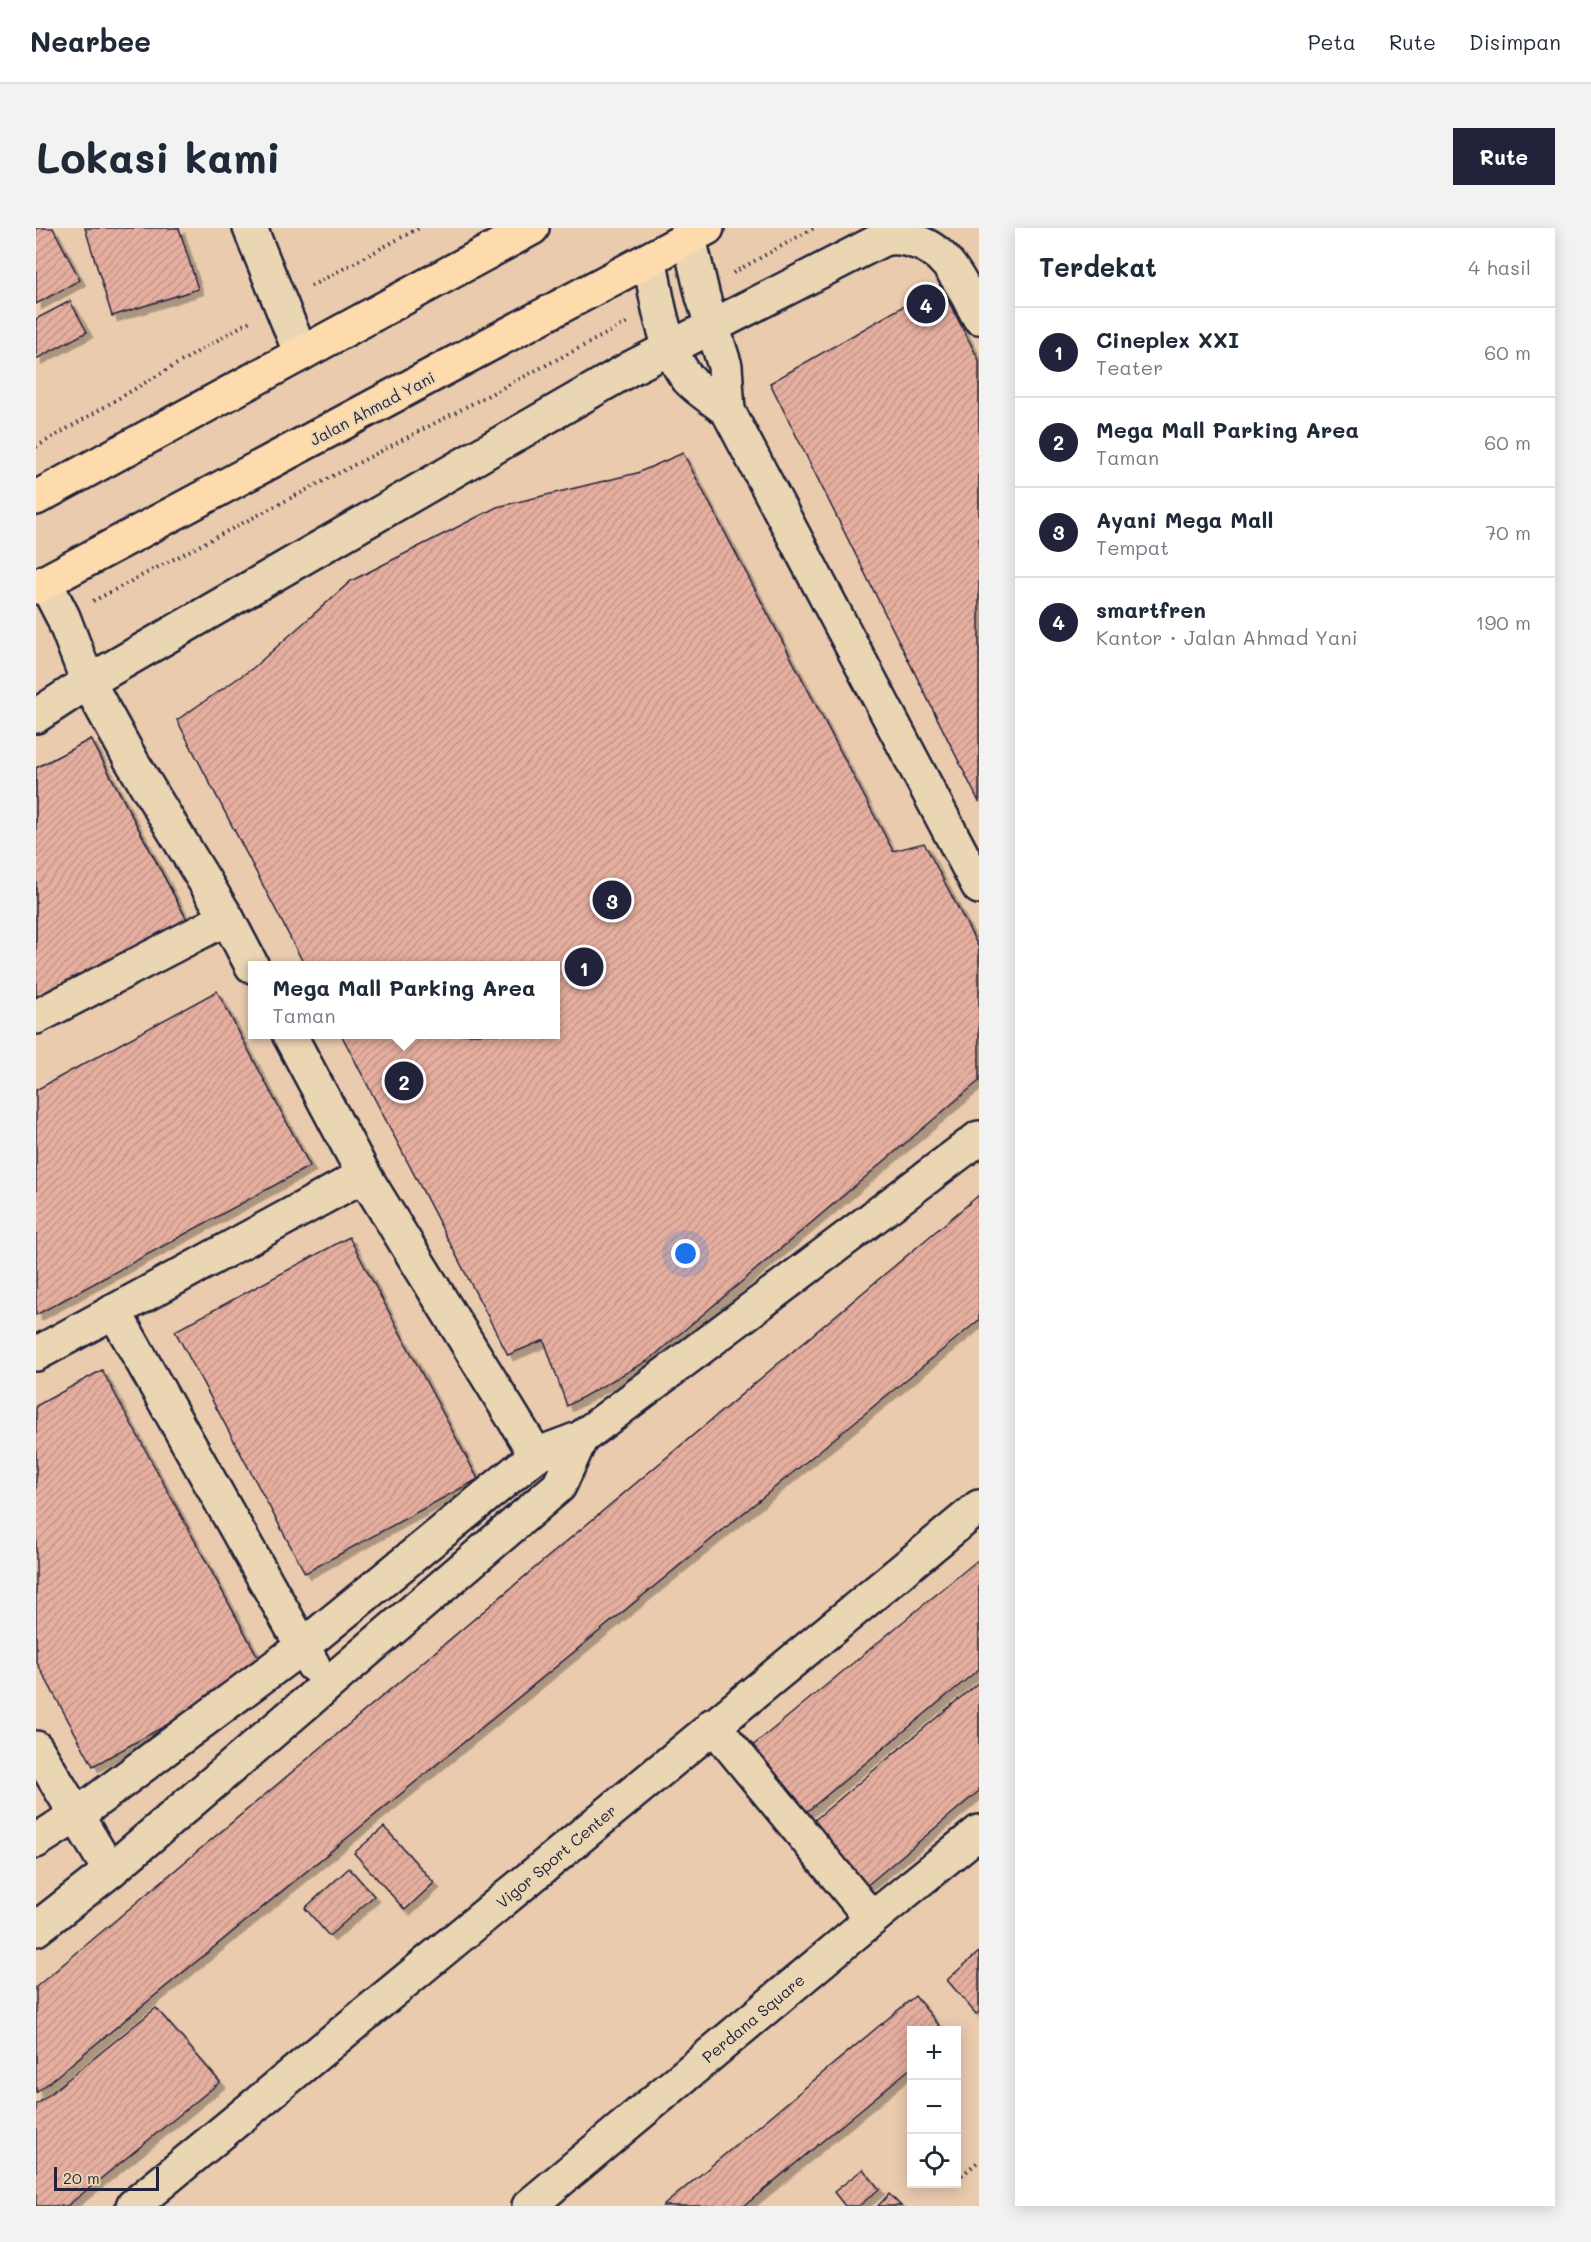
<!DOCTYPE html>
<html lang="id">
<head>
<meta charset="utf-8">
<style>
  :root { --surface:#fff; --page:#f2f2f3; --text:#1f2937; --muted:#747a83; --line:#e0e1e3; --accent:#22223b }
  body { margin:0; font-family:Mali,sans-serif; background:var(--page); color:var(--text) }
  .controls { position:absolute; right:18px; bottom:18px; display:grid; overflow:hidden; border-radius:0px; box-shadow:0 3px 15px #0003 }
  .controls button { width:54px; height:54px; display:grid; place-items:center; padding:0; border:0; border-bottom:2px solid var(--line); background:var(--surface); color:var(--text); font:30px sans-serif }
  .scale { position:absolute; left:18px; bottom:15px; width:105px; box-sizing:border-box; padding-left:6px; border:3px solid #22223b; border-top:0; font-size:16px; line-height:21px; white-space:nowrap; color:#22223b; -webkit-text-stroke:4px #ebd6b4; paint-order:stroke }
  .you { position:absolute; left:650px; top:1026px; width:21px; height:21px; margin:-15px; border:4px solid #fff; border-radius:50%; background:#1a73e8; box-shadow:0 0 0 9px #1a73e833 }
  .badge { display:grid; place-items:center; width:39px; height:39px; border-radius:50%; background:var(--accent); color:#fff; font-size:20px; font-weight:700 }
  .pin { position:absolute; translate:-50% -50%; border:3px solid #fff; box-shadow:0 2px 6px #0006 }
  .popup { position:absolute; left:212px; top:733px; width:312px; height:78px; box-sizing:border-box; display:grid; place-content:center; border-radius:0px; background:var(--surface); filter:drop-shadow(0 2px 4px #0005); font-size:20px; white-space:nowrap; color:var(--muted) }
  .popup b { font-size:22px; color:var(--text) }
  .popup::after { content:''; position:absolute; left:50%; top:100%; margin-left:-12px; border:12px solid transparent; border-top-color:var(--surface) }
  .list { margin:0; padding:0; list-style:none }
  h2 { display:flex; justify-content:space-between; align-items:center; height:78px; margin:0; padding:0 24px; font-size:26px }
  h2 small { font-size:20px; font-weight:400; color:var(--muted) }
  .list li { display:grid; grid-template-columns:39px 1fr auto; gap:18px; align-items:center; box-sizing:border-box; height:90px; padding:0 24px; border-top:2px solid var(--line) }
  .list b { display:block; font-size:22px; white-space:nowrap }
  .list p { margin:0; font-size:20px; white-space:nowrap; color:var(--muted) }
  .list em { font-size:20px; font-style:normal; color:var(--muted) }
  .icon { flex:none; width:33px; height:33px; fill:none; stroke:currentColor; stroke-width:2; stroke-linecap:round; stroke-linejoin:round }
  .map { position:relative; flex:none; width:943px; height:1978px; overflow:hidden; border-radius:0px }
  header { display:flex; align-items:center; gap:36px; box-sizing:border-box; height:84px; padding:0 30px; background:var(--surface); border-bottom:2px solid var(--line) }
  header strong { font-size:28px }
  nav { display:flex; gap:33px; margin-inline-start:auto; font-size:21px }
  .intro { display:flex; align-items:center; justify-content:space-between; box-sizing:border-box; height:144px; padding:0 36px }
  h1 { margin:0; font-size:42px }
  .button { padding:15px 27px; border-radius:0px; background:var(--accent); color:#fff; font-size:21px; font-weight:700 }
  main { display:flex; gap:36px; padding:0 36px }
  aside { flex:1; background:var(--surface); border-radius:0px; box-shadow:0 3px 15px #0003 }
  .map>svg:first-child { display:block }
</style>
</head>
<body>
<header>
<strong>Nearbee</strong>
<nav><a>Peta</a><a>Rute</a><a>Disimpan</a></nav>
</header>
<div class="intro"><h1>Lokasi kami</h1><a class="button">Rute</a></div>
<main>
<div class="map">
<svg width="943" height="1978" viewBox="0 0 943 1978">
  <defs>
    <pattern id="building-hatch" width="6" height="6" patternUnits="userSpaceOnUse" patternTransform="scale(1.5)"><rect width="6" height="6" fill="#e5ae9f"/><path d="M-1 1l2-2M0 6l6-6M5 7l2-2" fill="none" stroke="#c4958a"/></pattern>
    <filter id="shadow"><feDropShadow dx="5.5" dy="5.5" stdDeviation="0" flood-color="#0004"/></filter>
  </defs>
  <rect width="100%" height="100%" fill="#eacbae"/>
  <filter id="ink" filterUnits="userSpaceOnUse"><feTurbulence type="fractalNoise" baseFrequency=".0167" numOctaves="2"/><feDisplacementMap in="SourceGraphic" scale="12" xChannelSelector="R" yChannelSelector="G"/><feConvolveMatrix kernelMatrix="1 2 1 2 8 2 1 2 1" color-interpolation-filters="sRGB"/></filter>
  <g filter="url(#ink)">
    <g fill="url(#building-hatch)" stroke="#22223b" stroke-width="1.5" filter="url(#shadow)">
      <polygon points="0,0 17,0 44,52 0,76"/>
      <polygon points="49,0 143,0 162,61 76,88"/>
      <polygon points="904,57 943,132 943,574 734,155"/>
      <polygon points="34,73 51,104 0,131 0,91"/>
      <polygon points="647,225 857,623 888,615 943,720 943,853 613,1132 531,1178 508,1112 472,1127 305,806 520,806 520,738 269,738 141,492 217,440 315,353 461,279 601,245"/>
      <polygon points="55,511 152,694 0,776 0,540"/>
      <polygon points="55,511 152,694 0,778 0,540"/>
      <polygon points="181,763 274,938 0,1087 0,862"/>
      <polygon points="943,967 943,1092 0,1865 0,1759"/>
      <polygon points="313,1009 442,1251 269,1345 139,1103"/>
      <polygon points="66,1142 229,1442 57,1538 0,1433 0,1178"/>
      <polygon points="943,1331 943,1441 768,1586 714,1520"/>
      <polygon points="943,1454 943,1563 829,1659 775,1595"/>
      <polygon points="348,1599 398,1655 369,1682 318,1625"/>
      <polygon points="313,1640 338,1668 293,1708 269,1680"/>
      <polygon points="943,1724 943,1784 940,1786 911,1752"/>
      <polygon points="879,1768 907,1802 876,1802 876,1839 708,1978 627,1978"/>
      <polygon points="120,1780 184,1854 31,1978 0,1978 0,1877"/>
      <polygon points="827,1941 843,1961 823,1978 809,1978 798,1964"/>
      <polygon points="853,1966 865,1978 842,1978"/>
    </g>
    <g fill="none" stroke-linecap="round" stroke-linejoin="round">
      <g stroke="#22223b" stroke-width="38">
        <g id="minor">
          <polyline points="214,0 265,126"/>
          <polyline points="653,10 667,69 689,138 692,183"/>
          <path d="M614,32C620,69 628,121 652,151C663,163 679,172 692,183L943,659"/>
          <polyline points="9,354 27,389 52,454 95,532 191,690 216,738"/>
          <path d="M0,488L52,454L595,140L845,12C856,8 865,10 877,13C913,22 926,59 943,89"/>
          <polyline points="0,789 191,690"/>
          <polyline points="253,806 328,947 500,1227"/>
          <polyline points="78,1083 277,1437"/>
          <polyline points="0,1126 328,947"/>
          <polyline points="677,1497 836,1691"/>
          <polyline points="0,1520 74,1643"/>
          <polyline points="0,1613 41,1587 267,1418 500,1227 545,1210 943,910"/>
          <polyline points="0,1701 74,1643 523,1258 545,1210"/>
          <polyline points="97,1978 943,1279"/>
          <polyline points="493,1978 836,1691 943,1604"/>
        </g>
      </g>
      <g stroke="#22223b" stroke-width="38">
        <g id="highway">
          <polyline points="0,270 496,0"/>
          <polyline points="0,359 671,0"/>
        </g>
      </g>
      <g stroke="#22223b" stroke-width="4" stroke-dasharray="1.5 4.5" stroke-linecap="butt">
        <polyline points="697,45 778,0"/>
        <polyline points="275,58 383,0"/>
        <polyline points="0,219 214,93"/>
        <polyline points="57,373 593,94"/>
        <polyline points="921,1951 943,1933"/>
      </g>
      <use href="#minor" stroke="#ebd6b4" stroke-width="33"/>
      <use href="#highway" stroke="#fedbac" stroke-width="33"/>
    </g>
  </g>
  <g text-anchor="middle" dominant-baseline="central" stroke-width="4.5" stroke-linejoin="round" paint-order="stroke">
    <g font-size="16" fill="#22223b" stroke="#ebd6b4">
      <text transform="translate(336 180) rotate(-28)">Jalan Ahmad Yani</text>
      <text transform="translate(520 1628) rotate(-40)">Vigor Sport Center</text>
      <text transform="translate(717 1790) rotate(-40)">Perdana Square</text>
    </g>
  </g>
</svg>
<div class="controls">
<button>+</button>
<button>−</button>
<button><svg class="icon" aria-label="locate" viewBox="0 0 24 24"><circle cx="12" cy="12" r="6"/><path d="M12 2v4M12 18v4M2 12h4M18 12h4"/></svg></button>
</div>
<div class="scale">20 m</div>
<div class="you"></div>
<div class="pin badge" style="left:548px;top:739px">1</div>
<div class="pin badge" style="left:368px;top:853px">2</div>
<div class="popup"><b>Mega Mall Parking Area</b>Taman</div>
<div class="pin badge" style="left:576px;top:672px">3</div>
<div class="pin badge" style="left:890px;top:76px">4</div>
</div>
<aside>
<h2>Terdekat<small>4 hasil</small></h2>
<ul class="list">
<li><span class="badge">1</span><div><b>Cineplex XXI</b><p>Teater</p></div><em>60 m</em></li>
<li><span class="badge">2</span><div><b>Mega Mall Parking Area</b><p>Taman</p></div><em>60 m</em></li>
<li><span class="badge">3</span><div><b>Ayani Mega Mall</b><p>Tempat</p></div><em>70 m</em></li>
<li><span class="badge">4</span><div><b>smartfren</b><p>Kantor · Jalan Ahmad Yani</p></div><em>190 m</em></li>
</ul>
</aside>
</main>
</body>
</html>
